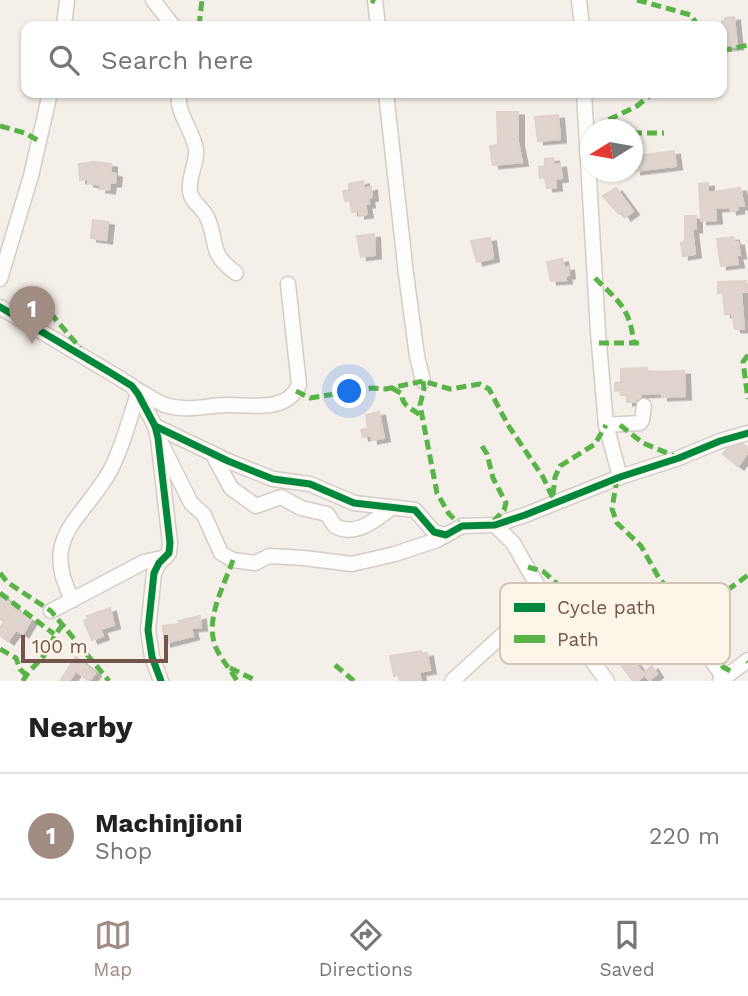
<!DOCTYPE html>
<html lang="en">
<head>
<meta charset="utf-8">
<style>
  :root { --surface:#fff; --page:#f2f2f2; --text:#222; --muted:#767676; --line:#e0e0e0; --accent:#a08c82 }
  body { margin:0; font-family:"Work Sans",sans-serif; background:var(--page); color:var(--text) }
  .compass { position:absolute; left:580px; top:119px; width:63px; height:63px; border-radius:50%; background:var(--surface); box-shadow:0 2px 5px #0004; rotate:259deg }
  .scale { position:absolute; left:21px; bottom:18px; width:147px; box-sizing:border-box; padding-left:7px; border:4px solid #72564a; border-top:0; font-size:19px; line-height:24px; white-space:nowrap; color:#72564a; -webkit-text-stroke:5px #fef5e9; paint-order:stroke }
  .you { position:absolute; left:350px; top:392px; width:24px; height:24px; margin:-18px; border:5px solid #fff; border-radius:50%; background:#1a73e8; box-shadow:0 0 0 10px #1a73e833 }
  .badge { display:grid; place-items:center; width:46px; height:46px; border-radius:50%; background:var(--accent); color:#fff; font-size:23px; font-weight:700 }
  .pin { position:absolute; translate:-50% -58px; filter:drop-shadow(0 2px 4px #0008) }
  .pin::after { content:''; position:absolute; top:37px; width:24px; height:21px; background:inherit; clip-path:polygon(0 0,100% 0,50% 100%) }
  .list { margin:0; padding:0; list-style:none }
  h2 { display:flex; justify-content:space-between; align-items:center; height:91px; margin:0; padding:0 28px; font-size:30px }
  h2 small { font-size:23px; font-weight:400; color:var(--muted) }
  .list li { display:grid; grid-template-columns:46px 1fr auto; gap:21px; align-items:center; box-sizing:border-box; height:126px; padding:0 28px; border-top:2px solid var(--line) }
  .list b { display:block; font-size:26px; white-space:nowrap }
  .list p { margin:0; font-size:23px; white-space:nowrap; color:var(--muted) }
  .list em { font-size:23px; font-style:normal; color:var(--muted) }
  .icon { flex:none; width:38px; height:38px; fill:none; stroke:currentColor; stroke-width:2; stroke-linecap:round; stroke-linejoin:round }
  .map { position:relative; flex:none; width:748px; height:681px; overflow:hidden }
  .search { position:absolute; background:var(--surface); box-shadow:0 2px 5px #0004; left:21px; right:21px; top:21px; height:77px; display:flex; align-items:center; gap:18px; box-sizing:border-box; padding:0 24px; border-radius:14px; color:var(--muted); font-size:26px }
  .sheet { height:217px; background:var(--surface) }
  nav { display:flex; justify-content:space-around; align-items:center; box-sizing:border-box; height:98px; border-top:2px solid var(--line); background:var(--surface); font-size:19px; color:var(--muted) }
  nav a { display:grid; justify-items:center; gap:4px }
  nav .on { color:var(--accent) }
  .map>svg:first-child { display:block }
</style>
</head>
<body>
<div class="map">
<svg width="748" height="681" viewBox="0 0 748 681">
  <defs>
    <filter id="shadow"><feDropShadow dx="6" dy="3.5" stdDeviation="0" flood-color="#0004"/></filter>
  </defs>
  <rect width="100%" height="100%" fill="#f5efe9"/>
  <g fill="#dfd5ce" stroke="#ded2cb" stroke-width="2" filter="url(#shadow)">
    <polygon points="734,17 737,46 722,47 722,21 725,21 725,18"/>
    <polygon points="497,112 518,112 518,142 522,162 493,165 490,146 498,145"/>
    <polygon points="558,115 560,139 538,141 535,117"/>
    <polygon points="674,151 676,166 635,171 633,156"/>
    <polygon points="553,158 554,165 560,164 562,178 555,179 556,187 547,188 545,177 540,178 539,167 545,166 545,159"/>
    <polygon points="93,162 111,164 111,173 116,174 115,183 110,183 109,190 100,189 101,185 88,183 89,179 80,180 79,164"/>
    <polygon points="363,181 364,189 371,187 372,197 368,198 369,204 365,204 367,214 359,215 359,211 352,212 350,200 345,201 343,191 349,190 349,184"/>
    <polygon points="708,183 708,193 740,188 744,206 738,206 738,210 731,211 730,207 715,208 716,220 701,221 699,184"/>
    <polygon points="616,188 633,211 625,217 622,212 619,214 603,196"/>
    <polygon points="685,216 696,216 696,229 692,229 695,254 683,256 681,243 685,242"/>
    <polygon points="93,220 108,222 106,240 91,238"/>
    <polygon points="374,234 375,255 361,257 357,236"/>
    <polygon points="733,237 734,242 738,242 740,255 736,255 738,264 721,266 717,239"/>
    <polygon points="490,238 493,258 477,262 471,241"/>
    <polygon points="562,259 564,268 568,267 569,275 565,276 566,280 551,281 547,262"/>
    <polygon points="746,281 747,292 741,292 744,329 735,329 732,314 725,314 723,292 718,293 718,282"/>
    <polygon points="647,368 647,372 684,371 685,396 662,397 662,393 641,394 641,397 636,399 636,402 627,402 627,395 621,395 620,390 615,391 615,383 621,382 621,369"/>
    <polygon points="379,412 384,438 372,440 371,435 363,437 361,430 368,428 366,415"/>
    <polygon points="743,444 748,448 748,452 738,466 723,454 727,449"/>
    <polygon points="0,594 14,607 13,608 31,620 23,634 16,630 8,641 0,635 0,628 4,622 0,618"/>
    <polygon points="110,608 114,625 100,629 103,636 92,640 84,621 88,619 87,616"/>
    <polygon points="200,616 201,627 191,628 193,636 165,643 163,626 180,624 179,621"/>
    <polygon points="627,638 635,652 629,655 643,673 652,666 657,674 649,680 645,675 637,681 633,681 621,665 624,663 614,646"/>
    <polygon points="421,651 422,654 427,653 430,670 419,672 421,681 400,681 399,675 394,676 390,656"/>
    <polygon points="76,657 95,673 89,681 76,671 69,681 60,681"/>
  </g>
  <g fill="none" stroke-linecap="round" stroke-linejoin="round">
    <g stroke="#d4ccc6" stroke-width="17">
      <g id="minor">
        <polyline points="153,0 173,26"/>
        <polyline points="375,0 378,26"/>
        <polyline points="579,0 582,26"/>
        <polyline points="64,26 67,0"/>
        <path d="M179,93C176,113 192,128 196,149C198,162 188,176 190,191C191,202 202,207 207,217C219,243 207,252 236,273"/>
        <polyline points="386,93 406,274 417,356 423,381"/>
        <polyline points="584,93 598,332 606,425 620,477"/>
        <polyline points="0,279 31,176 50,93"/>
        <polyline points="0,307 111,373 132,386 138,394 155,426 158,438 170,543 169,553 159,563 154,573 148,630 152,657 161,681"/>
        <path d="M136,389C145,394 155,401 165,405C186,412 204,406 225,405C249,404 286,414 299,385L288,284"/>
        <polyline points="606,425 640,423 642,420 644,406"/>
        <polyline points="155,426 228,461 273,479 310,484 354,503 415,510 434,532 446,535 462,526 495,525 525,515 620,477 679,458 720,441 748,433"/>
        <polyline points="162,445 191,503 204,515 221,553 233,560 255,563 269,556 304,558 352,564 395,554 437,540 446,535"/>
        <path d="M212,453L231,488L256,506L281,497L301,508L327,514L335,526C355,537 374,521 390,509"/>
        <polyline points="495,525 513,543 540,590 607,681"/>
        <path d="M73,600C38,538 83,519 110,471C123,447 129,419 138,394"/>
        <polyline points="676,600 685,623 724,678"/>
        <polyline points="51,611 144,562 166,557"/>
        <polyline points="452,681 532,608 540,590"/>
        <polyline points="720,681 748,660"/>
      </g>
    </g>
    <use href="#minor" stroke="#fefdfc" stroke-width="14"/>
    <g stroke="#59b447" stroke-width="5" stroke-dasharray="10 5" stroke-linecap="butt">
      <polyline points="371,0 375,2"/>
      <polyline points="637,0 691,15 698,26"/>
      <polyline points="199,26 202,0"/>
      <polyline points="722,51 748,45"/>
      <polyline points="0,126 25,133 39,141"/>
      <polyline points="598,130 604,122 637,106 653,93"/>
      <polyline points="632,133 664,133"/>
      <polyline points="586,144 590,138"/>
      <path d="M595,278C620,303 629,307 634,343"/>
      <polyline points="31,290 80,348"/>
      <polyline points="599,343 642,343"/>
      <polyline points="748,355 743,362 748,399"/>
      <polyline points="423,381 424,389 420,405 437,493 449,514 462,526"/>
      <path d="M392,388L402,394C401,407 415,409 423,418"/>
      <polyline points="296,391 310,398 372,388 386,389 423,381 450,389 480,384 489,389 508,425 543,477 556,505"/>
      <polyline points="620,425 643,443 679,458"/>
      <polyline points="482,446 487,454 493,478 506,503 504,510 492,523"/>
      <polyline points="617,478 612,509 617,523 641,546 659,578 712,641 723,667 732,672"/>
      <polyline points="553,495 555,477 560,466 595,444 606,425"/>
      <path d="M233,560C224,586 204,620 216,648C221,659 231,670 237,681"/>
      <polyline points="528,567 544,572 565,591 620,599"/>
      <polyline points="0,573 7,582 51,611 109,681"/>
      <polyline points="0,593 54,634"/>
      <polyline points="691,617 748,575"/>
      <polyline points="0,649 16,658 20,669 26,675"/>
      <polyline points="747,661 748,662"/>
      <polyline points="335,665 354,681"/>
      <polyline points="230,668 257,681"/>
      <path d="M23,681C28,670 38,664 45,654C52,643 54,634 63,625"/>
    </g>
    <g stroke="#fef5e9" stroke-width="11">
      <g id="cycleway">
        <polyline points="0,307 111,373 132,386 138,394 155,426 158,438 170,543 169,553 159,563 154,573 148,630 152,657 161,681"/>
        <polyline points="155,426 228,461 273,479 310,484 354,503 415,510 434,532 446,535 462,526 495,525 525,515 620,477 679,458 720,441 748,433"/>
      </g>
    </g>
    <use href="#cycleway" stroke="#00873e" stroke-width="7"/>
  </g>
  <rect x="500" y="583" width="230" height="81" rx="10" fill="#fef5e9" stroke="#d4c5b9" stroke-width="2"/>
  <rect x="514" y="603" width="31" height="9" fill="#00873e"/>
  <rect x="514" y="635" width="31" height="8" fill="#59b447"/>
  <g font-size="19" fill="#72564a">
    <text x="557" y="614">Cycle path</text>
    <text x="557" y="646">Path</text>
  </g>
</svg>
<svg class="compass" viewBox="-18 -18 36 36"><path d="M0-13l5 13h-10z" fill="#e53935"/><path d="M0 13l5-13h-10z" fill="#767676"/></svg>
<div class="scale">100 m</div>
<div class="you"></div>
<div class="pin badge" style="left:32px;top:344px">1</div>
<div class="search"><svg class="icon" aria-label="search" viewBox="0 0 24 24"><circle cx="10" cy="10" r="6"/><path d="M15 15l6 6"/></svg>Search here</div>
</div>
<section class="sheet">
<h2>Nearby<small></small></h2>
<ul class="list">
<li><span class="badge">1</span><div><b>Machinjioni</b><p>Shop</p></div><em>220 m</em></li>
</ul>
</section>
<nav>
<a class="on"><svg class="icon" aria-label="map" viewBox="0 0 24 24"><path d="M3 6l6-2 6 2 6-2v14l-6 2-6-2-6 2zM9 4v14M15 6v14"/></svg>Map</a>
<a><svg class="icon" aria-label="directions" viewBox="0 0 24 24"><path d="M12 3l9 9-9 9-9-9zM9 14v-3h6M13 9l2 2-2 2"/></svg>Directions</a>
<a><svg class="icon" aria-label="saved" viewBox="0 0 24 24"><path d="M7 4h10v16l-5-4-5 4z"/></svg>Saved</a>
</nav>
</body>
</html>
